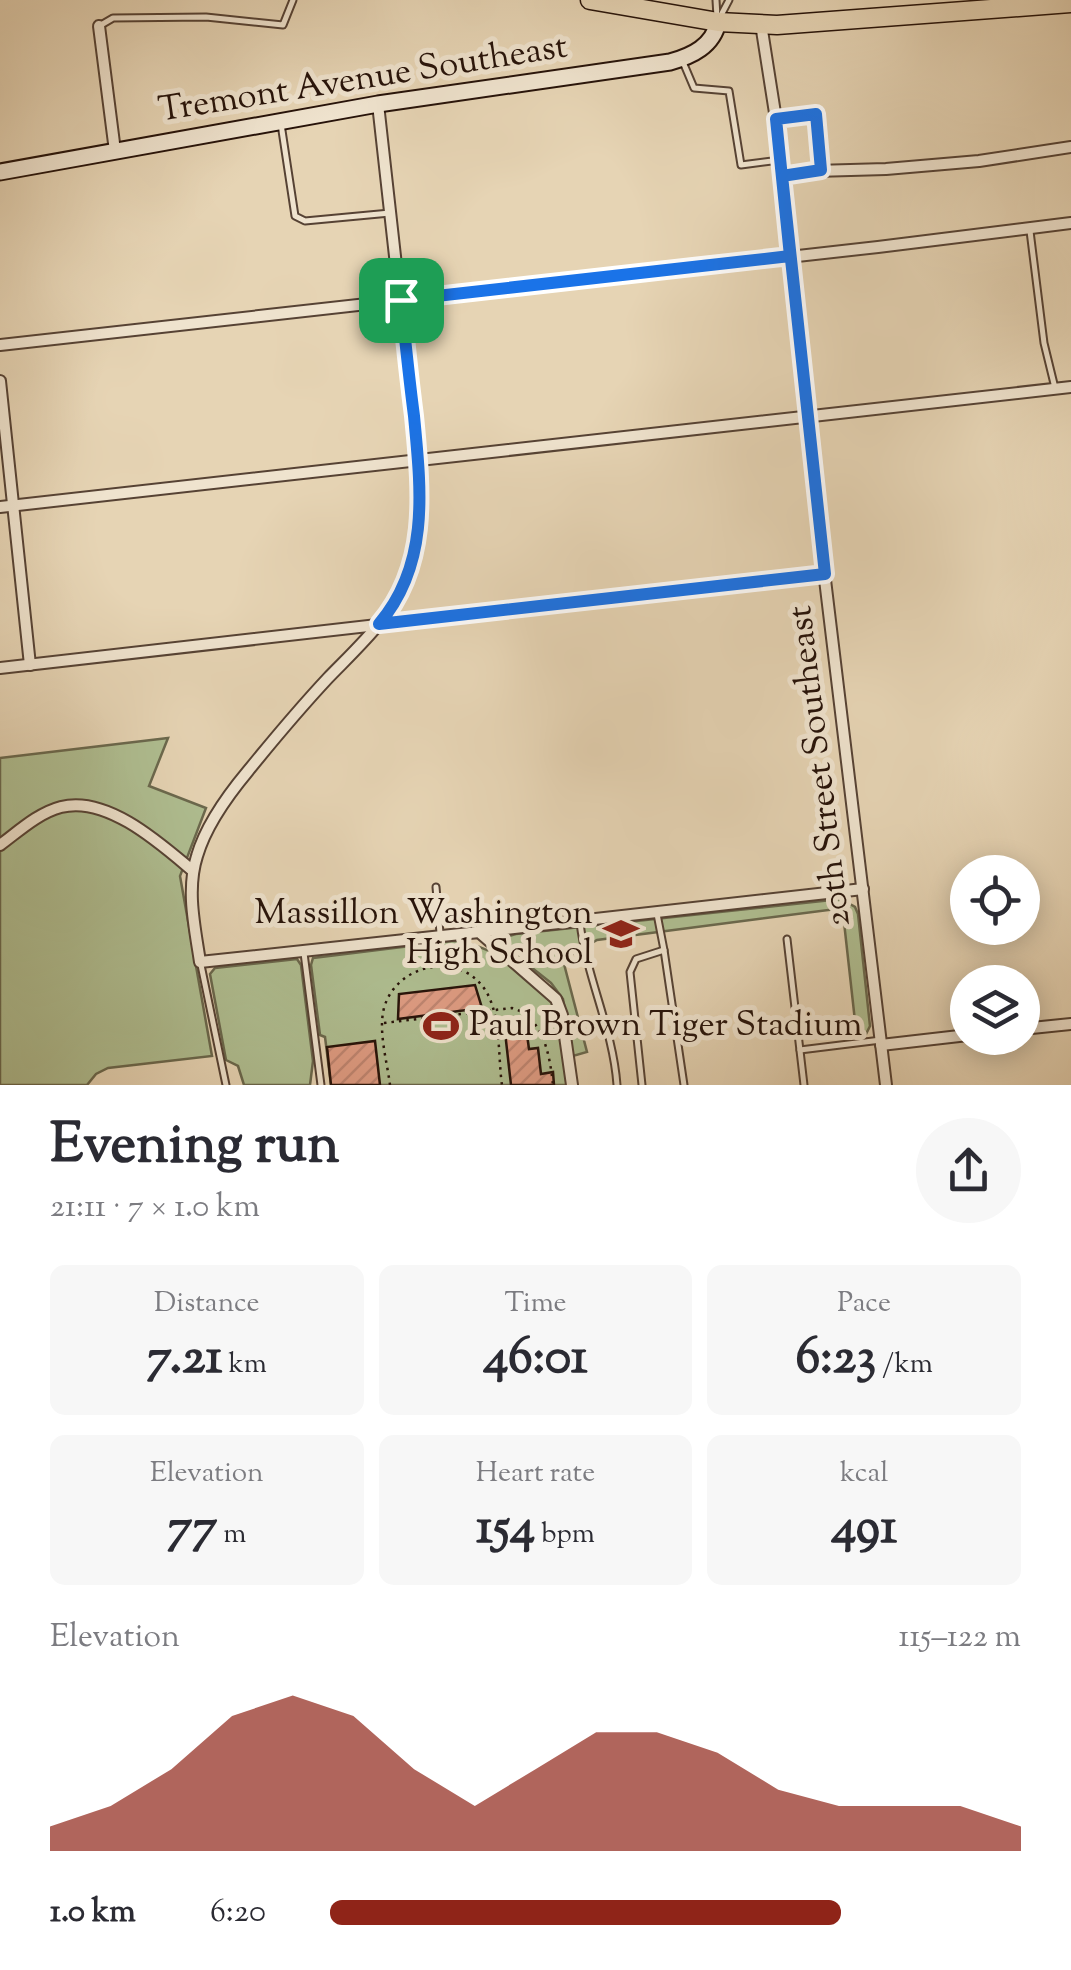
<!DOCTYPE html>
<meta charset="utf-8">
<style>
body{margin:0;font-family:"Sorts Mill Goudy",serif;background:#f7f7f7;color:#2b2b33;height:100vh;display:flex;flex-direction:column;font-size:38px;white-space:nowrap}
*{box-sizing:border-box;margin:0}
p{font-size:32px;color:#7c7c81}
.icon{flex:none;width:55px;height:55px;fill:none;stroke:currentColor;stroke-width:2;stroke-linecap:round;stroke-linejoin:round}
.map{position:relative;height:1085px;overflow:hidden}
.sheet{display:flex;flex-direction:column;background:#fff;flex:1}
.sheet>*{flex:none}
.controls{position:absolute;left:950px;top:855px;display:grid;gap:20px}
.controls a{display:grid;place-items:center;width:90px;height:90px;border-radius:50%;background:#fff;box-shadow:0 5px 25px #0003;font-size:50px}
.pin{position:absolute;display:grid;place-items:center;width:85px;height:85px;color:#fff;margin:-42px;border-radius:20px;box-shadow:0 5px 15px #0006}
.round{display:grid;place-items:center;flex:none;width:105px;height:105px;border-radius:52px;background:#f7f7f7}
.head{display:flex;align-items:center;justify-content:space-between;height:170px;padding:0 50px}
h1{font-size:55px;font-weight:700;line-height:75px}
.metrics{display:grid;grid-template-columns:repeat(3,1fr);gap:15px;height:170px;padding:10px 50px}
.metrics div{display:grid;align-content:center;border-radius:15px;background:#f7f7f7;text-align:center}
.metrics b{font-size:50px;font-weight:700}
.metrics small{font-size:28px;font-weight:400}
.metrics p{font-size:28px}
.chart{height:280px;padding:20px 50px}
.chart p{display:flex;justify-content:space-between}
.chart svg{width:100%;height:180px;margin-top:10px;fill:#8f2418;opacity:.7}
ul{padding:0 50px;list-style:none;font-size:32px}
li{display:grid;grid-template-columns:160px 120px 1fr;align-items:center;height:75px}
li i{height:25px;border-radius:12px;background:#8f2418}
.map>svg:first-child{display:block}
.green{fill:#afbe91;stroke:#6a684d;stroke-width:2.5}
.building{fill:url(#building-hatch);stroke:#261209;stroke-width:2.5}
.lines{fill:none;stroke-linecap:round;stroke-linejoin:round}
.lane-casing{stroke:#564234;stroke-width:9}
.street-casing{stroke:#564234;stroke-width:14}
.secondary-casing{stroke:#261209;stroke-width:19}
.primary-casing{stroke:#261209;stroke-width:21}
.path{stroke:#261209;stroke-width:2.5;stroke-dasharray:2.5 5;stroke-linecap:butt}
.lane{stroke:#efe3ce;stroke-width:5}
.street{stroke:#efe3ce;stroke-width:10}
.secondary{stroke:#efe3ce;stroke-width:15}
.primary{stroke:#e6d4b4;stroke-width:18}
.route-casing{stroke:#fff;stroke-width:20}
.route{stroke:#1a73e8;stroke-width:12}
.labels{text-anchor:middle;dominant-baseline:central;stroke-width:10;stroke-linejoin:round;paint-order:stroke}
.street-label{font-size:35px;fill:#261209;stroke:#efe3ce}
.poi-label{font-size:35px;fill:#261209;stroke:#efe3ce;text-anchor:end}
</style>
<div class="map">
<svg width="1071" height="1085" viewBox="0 0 1071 1085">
<defs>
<pattern id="building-hatch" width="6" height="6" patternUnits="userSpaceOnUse" patternTransform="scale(2.5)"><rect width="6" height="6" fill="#df9c83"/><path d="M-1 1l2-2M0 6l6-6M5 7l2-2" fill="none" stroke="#bf8570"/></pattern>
</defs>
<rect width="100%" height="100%" fill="#e6d4b4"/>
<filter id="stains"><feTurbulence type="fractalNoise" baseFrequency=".002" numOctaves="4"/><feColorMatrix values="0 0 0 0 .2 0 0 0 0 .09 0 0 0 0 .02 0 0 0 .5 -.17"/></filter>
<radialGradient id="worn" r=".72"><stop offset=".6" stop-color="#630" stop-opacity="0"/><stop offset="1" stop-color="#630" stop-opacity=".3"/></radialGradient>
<g class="green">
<polygon points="168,738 149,786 206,808 180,876 212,1056 108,1068 96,1074 87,1085 0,1085 0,758"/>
<polygon points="841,899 855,907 858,914 870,1026 866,1034 857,1039 843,913 836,909 597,940 563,960 587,1052 573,1056 563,999 551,983 503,945 509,936 516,934"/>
<path d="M451,941C482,940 542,977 556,1006C564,1024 564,1064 567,1085H331L325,1037L320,1035L311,965L313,958Z"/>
<polygon points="297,959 301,965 313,1061 310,1085 244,1085 238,1066 226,1060 210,974 215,968"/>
</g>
<g class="building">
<polygon points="475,985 482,1008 398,1019 399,994"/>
<polygon points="525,1020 529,1049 538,1048 541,1074 553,1072 554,1085 511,1085 504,1023"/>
<polygon points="375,1041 380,1085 331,1085 327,1047"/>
</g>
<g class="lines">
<defs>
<g id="lane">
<polyline points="716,0 717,17"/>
<polyline points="719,19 729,0"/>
<polyline points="101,25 113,18 206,17 283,25 293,0"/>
<polyline points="683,62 694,88 729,91 741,165 780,160"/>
<polyline points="776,119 816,114 821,170"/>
<polyline points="281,124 295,216 305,221 390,213"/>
<polyline points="1030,231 1044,343 1055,388"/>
<polyline points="436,887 440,933"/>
<path d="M580,923C587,979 613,1029 617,1085"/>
<polyline points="787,939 804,1085"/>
<polyline points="664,950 684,1085"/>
<polyline points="304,953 321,1085"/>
<polyline points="201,965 226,1085"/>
<polyline points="800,1050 881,1040"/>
<polyline points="642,1085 630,972 636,959 664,950 657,914"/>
</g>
<g id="street">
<polyline points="761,24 775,113 823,563 886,1085"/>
<polyline points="99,26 115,151"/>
<path d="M378,104L419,471C421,504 422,538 411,570C395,614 360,645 328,678C300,708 274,739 248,771C228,795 206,825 197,856C186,890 195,928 200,962L479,932L556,999L562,1015L572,1085"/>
<polyline points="782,176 815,171 886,169 979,161 1071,147"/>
<polyline points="0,345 878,247 1071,223"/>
<polyline points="0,381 30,665"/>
<polyline points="0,507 1071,387"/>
<polyline points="0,668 825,574"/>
<path d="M0,845C19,831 38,813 61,807C107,795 161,844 193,871"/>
<polyline points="479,932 863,889"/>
<polyline points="1022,1029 1071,1024"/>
<polyline points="881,1045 968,1035"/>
</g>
<path id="secondary" d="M0,172L378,104L670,62C692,56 713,46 718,22"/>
<polyline id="primary" points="590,0 718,22 777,25 1071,3"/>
</defs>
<use href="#lane" class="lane-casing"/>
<use href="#street" class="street-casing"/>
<use href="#secondary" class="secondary-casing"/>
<use href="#primary" class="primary-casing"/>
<g class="path">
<path d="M384,1023L512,1008C544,1017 550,1057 553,1085"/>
<path d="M390,1085C387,1061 378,1031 384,1008C397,962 463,950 487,993C501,1018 498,1058 502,1085"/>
</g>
<use href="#lane" class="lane"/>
<use href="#street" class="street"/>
<use href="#secondary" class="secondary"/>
<use href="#primary" class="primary"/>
</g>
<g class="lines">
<defs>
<path id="route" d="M401,300C405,339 409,378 414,416C421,490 430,564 379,624L825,574L782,176L821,170L816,114L776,119L790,256L401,300"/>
</defs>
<use href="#route" class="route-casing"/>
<use href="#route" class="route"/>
</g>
<defs>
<symbol id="school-bare" viewBox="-9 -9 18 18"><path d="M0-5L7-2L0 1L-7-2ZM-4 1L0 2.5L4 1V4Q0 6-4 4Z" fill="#8f2418" stroke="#efe3ce" stroke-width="2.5" paint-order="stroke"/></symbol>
<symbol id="stadium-bare" viewBox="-9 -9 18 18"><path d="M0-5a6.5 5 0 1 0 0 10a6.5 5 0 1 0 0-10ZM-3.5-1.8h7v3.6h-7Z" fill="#8f2418" stroke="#efe3ce" stroke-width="2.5" paint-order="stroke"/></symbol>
</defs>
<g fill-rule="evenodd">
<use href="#school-bare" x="596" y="909" width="50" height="50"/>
<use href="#stadium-bare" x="416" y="1001" width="50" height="50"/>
</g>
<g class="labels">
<g class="street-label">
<text transform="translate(363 80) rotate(-9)">Tremont Avenue Southeast</text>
<text transform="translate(821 766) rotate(-97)">20th Street Southeast</text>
</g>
<g class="poi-label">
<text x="593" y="914">Massillon Washington<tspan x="593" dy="40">High School</tspan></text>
<text x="469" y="1026" text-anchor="start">Paul Brown Tiger Stadium</text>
</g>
</g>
<rect width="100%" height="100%" filter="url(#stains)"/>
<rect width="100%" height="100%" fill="url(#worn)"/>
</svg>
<div class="controls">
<a><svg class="icon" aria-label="locate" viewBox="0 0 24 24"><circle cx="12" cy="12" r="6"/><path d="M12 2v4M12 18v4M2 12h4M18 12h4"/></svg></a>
<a><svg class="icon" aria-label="layers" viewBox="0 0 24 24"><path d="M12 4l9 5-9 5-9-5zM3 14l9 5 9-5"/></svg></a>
</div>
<div class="pin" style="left:401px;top:300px;background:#1e9e55"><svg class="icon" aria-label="arrive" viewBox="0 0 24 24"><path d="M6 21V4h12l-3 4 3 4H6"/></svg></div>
</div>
<section class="sheet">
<div class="head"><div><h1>Evening run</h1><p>21:11 · 7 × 1.0 km</p></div><a class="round"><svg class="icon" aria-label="share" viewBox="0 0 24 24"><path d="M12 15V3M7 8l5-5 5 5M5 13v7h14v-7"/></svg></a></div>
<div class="metrics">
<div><p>Distance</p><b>7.21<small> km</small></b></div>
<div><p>Time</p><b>46:01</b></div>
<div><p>Pace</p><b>6:23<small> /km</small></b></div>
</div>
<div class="metrics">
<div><p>Elevation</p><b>77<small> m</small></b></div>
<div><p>Heart rate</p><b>154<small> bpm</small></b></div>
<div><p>kcal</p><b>491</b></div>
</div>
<div class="chart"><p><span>Elevation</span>115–122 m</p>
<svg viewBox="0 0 160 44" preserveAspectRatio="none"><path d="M0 44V38L10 33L20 24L30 11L40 6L50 11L60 24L70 33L80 24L90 15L100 15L110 20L120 29L130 33L140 33L150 33L160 38V44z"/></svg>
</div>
<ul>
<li><b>1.0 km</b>6:20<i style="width:74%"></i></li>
</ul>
</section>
